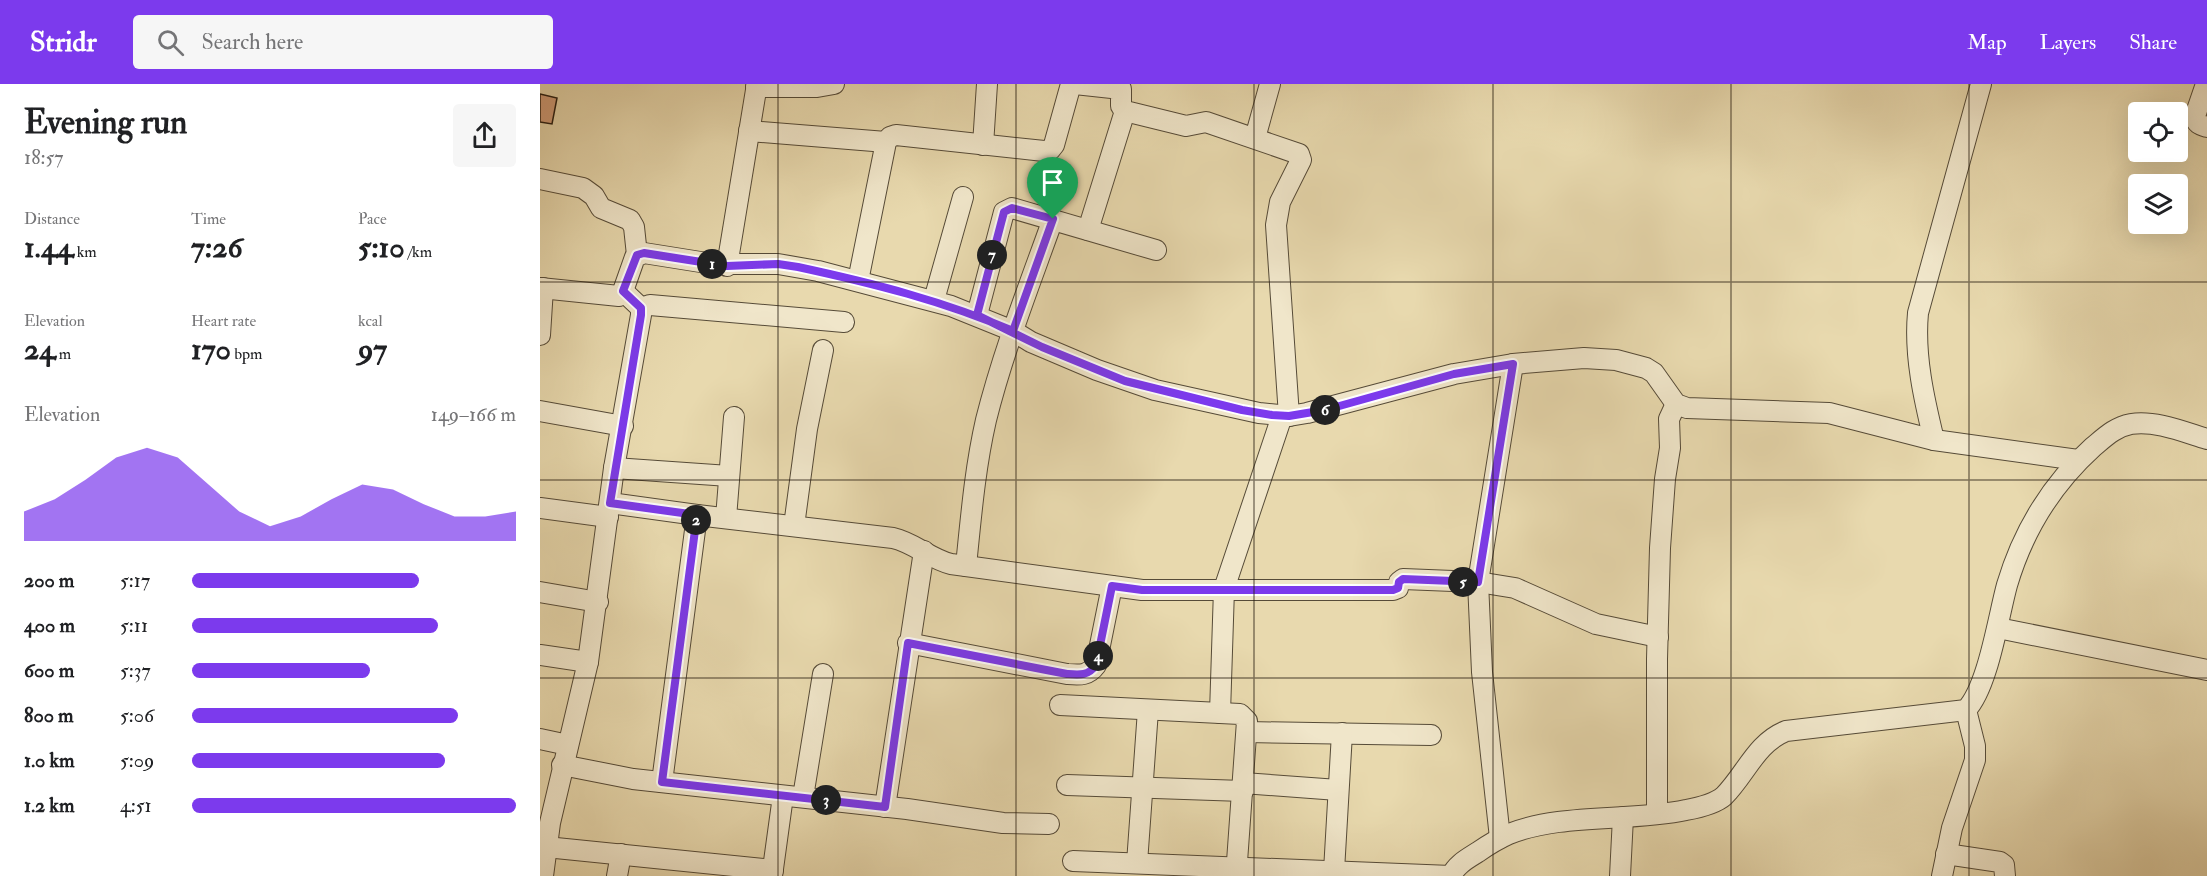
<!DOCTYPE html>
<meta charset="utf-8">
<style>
body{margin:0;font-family:"IM FELL Double Pica",serif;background:#f6f6f6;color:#202124;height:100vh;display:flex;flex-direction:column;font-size:22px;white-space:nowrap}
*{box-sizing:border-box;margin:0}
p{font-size:20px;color:#757577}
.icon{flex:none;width:33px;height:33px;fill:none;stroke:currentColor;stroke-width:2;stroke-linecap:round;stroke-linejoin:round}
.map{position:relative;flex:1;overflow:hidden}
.drawer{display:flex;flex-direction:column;background:#fff;width:540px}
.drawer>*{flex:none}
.tools{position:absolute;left:1588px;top:18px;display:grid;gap:12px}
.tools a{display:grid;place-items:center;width:60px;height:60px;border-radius:6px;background:#fff;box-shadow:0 6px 24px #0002;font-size:30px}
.pin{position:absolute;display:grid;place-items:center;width:51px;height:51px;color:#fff;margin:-62px -26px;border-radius:50% 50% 50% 0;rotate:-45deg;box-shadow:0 0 6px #0007}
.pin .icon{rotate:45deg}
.km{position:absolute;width:30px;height:30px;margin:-15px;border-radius:50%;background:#222;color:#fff;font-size:16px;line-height:30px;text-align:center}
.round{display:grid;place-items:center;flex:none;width:63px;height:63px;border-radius:6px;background:#f6f6f6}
.overview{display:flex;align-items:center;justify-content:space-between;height:102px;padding:0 24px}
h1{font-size:33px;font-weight:800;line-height:45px}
.figures{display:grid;grid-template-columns:repeat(3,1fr);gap:9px;height:102px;padding:6px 24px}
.figures div{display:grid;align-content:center}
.figures b{font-size:30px;font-weight:800}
.figures small{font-size:16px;font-weight:400}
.figures p{font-size:16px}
.chart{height:168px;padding:12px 24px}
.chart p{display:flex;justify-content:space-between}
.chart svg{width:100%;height:108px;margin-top:6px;fill:#7c3aed;opacity:.7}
ul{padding:0 24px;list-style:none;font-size:20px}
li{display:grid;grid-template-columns:96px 72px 1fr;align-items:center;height:45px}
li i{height:15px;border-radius:8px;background:#7c3aed}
header{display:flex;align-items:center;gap:36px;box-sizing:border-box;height:84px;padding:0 30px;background:#7c3aed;color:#fff}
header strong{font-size:28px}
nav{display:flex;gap:33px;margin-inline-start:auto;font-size:21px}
.search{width:420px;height:54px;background:#f6f6f6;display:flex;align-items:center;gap:15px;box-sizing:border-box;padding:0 21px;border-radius:6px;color:#757577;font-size:22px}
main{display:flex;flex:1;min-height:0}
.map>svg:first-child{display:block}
.building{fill:#d19d79;stroke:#251c11;stroke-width:1.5}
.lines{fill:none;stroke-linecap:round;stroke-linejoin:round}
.minor-casing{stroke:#564b38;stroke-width:22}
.minor{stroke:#f0e6ca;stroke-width:20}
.route-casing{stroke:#fff;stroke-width:12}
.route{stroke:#7c3aed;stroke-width:8}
.grid{fill:none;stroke:#251c11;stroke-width:1.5;stroke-opacity:0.55}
</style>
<header>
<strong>Stridr</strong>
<div class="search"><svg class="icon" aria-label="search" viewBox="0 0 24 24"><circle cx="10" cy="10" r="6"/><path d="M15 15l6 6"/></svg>Search here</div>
<nav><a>Map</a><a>Layers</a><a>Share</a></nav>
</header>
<main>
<section class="drawer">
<div class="overview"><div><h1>Evening run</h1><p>18:57</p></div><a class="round"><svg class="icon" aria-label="share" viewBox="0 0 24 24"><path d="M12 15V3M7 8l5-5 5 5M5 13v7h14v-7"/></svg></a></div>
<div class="figures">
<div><p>Distance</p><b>1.44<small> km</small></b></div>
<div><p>Time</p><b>7:26</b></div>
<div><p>Pace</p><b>5:10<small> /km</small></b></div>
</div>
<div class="figures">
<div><p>Elevation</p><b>24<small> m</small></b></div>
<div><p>Heart rate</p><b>170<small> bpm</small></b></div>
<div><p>kcal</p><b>97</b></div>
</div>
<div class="chart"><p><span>Elevation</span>149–166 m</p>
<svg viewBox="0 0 160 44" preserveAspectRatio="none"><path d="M0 44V32L10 27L20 19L30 10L40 6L50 10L60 21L70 32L80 38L90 34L100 27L110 21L120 23L130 29L140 34L150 34L160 32V44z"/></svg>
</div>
<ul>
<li><b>200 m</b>5:17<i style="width:70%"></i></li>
<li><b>400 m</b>5:11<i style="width:76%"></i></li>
<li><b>600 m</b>5:37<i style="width:55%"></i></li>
<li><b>800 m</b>5:06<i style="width:82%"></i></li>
<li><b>1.0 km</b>5:09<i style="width:78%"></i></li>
<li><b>1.2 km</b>4:51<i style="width:100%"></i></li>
</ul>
</section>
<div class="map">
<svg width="1667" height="792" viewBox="0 0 1667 792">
<rect width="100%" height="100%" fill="#e8d9ae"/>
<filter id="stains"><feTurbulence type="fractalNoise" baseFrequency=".00333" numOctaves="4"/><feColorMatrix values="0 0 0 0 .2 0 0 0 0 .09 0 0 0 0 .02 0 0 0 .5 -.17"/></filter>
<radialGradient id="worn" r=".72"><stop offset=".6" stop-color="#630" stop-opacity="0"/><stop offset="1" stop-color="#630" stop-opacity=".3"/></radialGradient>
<polygon class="building" points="0,10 17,14 12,40 0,38"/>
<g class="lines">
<defs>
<g id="minor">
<polyline points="535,0 581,5 581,22 585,27 646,42 666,38 759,70 761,76 740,118 736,141 749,332"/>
<path d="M1666,0L1655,32C1656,40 1660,41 1667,43"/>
<polyline points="216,3 277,3 294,0"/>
<polyline points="209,47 346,58"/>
<polyline points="715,54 730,0"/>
<polyline points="443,61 447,0"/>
<polyline points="0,95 43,104 54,112 61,124 90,136 94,143 97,171"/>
<polyline points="548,146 585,27"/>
<polyline points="187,182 217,0"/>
<polyline points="318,197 346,58 350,53 356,51 504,67 510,66 514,61 531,0"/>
<polyline points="0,204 79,212 83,207 95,173 104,169 173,180 238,180 278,187 411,222 473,247 491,258 557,286 615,306 719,329 749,332 767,329 914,290 973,280 1044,274 1076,276 1106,284 1114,289 1136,320 1147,324 1289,329 1394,356 1538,376"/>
<polyline points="394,216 423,113"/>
<polyline points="101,224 110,221 304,238"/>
<polyline points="437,231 464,128 472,124 616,166"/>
<polyline points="0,251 3,204"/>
<polyline points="0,327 83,342"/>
<path d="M1394,356C1384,315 1374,271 1378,229L1441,0"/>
<polyline points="74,384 189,392"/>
<path d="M70,419L157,431L353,454C375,459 390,475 411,480L602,506H853L858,504L859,498L863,495L938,498L975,504L1056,540L1118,553"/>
<polyline points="0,424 68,433"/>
<polyline points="186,434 194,333"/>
<polyline points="254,442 267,345 283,266"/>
<path d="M426,482C431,433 435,384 446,336C463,268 489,202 513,135"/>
<polyline points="0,508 58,518"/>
<polyline points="1458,544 1667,586"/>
<path d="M368,559L527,590C540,591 548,592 556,581L572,502"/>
<polyline points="0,571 48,578"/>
<polyline points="520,621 700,630 707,637 696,792"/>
<polyline points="680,629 684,505 742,332"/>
<polyline points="707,648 891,651"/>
<polyline points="0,655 28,661"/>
<polyline points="22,681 93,695 367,725 463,739 509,740"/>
<polyline points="122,698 157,431"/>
<polyline points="703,699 798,706"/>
<polyline points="527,701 703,707"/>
<polyline points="263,713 283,590"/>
<polyline points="345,723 384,467"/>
<polyline points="1117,730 1117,575 1120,464 1125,395 1130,364 1129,335 1136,320"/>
<polyline points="960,754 942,588 938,498 973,280"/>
<polyline points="6,763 233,786"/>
<polyline points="1406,770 1460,778 1464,781 1465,792"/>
<polyline points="533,777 911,792"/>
<polyline points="597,779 608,626"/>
<polyline points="794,787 802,649"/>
<polyline points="3,792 10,739 48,578 74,384 101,231 101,224 83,207"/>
<polyline points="77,792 81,770"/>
<polyline points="232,792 243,712"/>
<path d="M911,792C917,780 927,775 938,768C948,761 958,755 969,750C1021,729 1090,738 1146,726C1157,724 1175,720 1184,712C1206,690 1216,659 1246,647L1426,626C1448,603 1458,534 1467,501C1483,447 1511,401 1553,363C1565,353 1575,343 1591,340C1615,336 1644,348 1667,355"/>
<polyline points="1080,792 1083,733"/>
<polyline points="1402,792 1412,744 1435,676 1435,662 1426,626"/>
</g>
</defs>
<use href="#minor" class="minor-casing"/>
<use href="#minor" class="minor"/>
</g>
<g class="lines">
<defs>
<path id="route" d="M513,135L473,247C404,217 332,199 258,183L238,180L187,182L104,169L97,171L83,207L101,224V231L70,419L157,431L122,698L345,723L368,559L527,590C540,591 548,592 556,581L572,502L602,506H853L858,504L859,498L863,495L938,498L973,280L914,290L785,326L749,332L732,331L702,326L585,297L502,263L437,231L464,128L472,124L513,135"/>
</defs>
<use href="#route" class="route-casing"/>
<use href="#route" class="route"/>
</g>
<path class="grid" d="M238,0V792M476,0V792M714,0V792M953,0V792M1191,0V792M1429,0V792M0,198H1667M0,396H1667M0,594H1667"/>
<rect width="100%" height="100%" filter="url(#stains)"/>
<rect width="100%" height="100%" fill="url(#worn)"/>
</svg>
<div class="tools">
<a><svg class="icon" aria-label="locate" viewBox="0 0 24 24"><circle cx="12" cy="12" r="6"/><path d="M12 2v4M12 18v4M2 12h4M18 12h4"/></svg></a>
<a><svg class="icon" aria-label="layers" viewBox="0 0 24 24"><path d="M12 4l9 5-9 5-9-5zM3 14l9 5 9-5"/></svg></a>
</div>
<div class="pin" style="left:513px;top:135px;background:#1e9e55"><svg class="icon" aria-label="arrive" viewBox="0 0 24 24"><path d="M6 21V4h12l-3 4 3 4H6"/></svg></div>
<b class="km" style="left:172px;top:180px">1</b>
<b class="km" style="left:156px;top:436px">2</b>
<b class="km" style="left:286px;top:716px">3</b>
<b class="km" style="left:558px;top:572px">4</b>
<b class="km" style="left:923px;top:498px">5</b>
<b class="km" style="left:785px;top:326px">6</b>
<b class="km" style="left:452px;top:171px">7</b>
</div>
</main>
